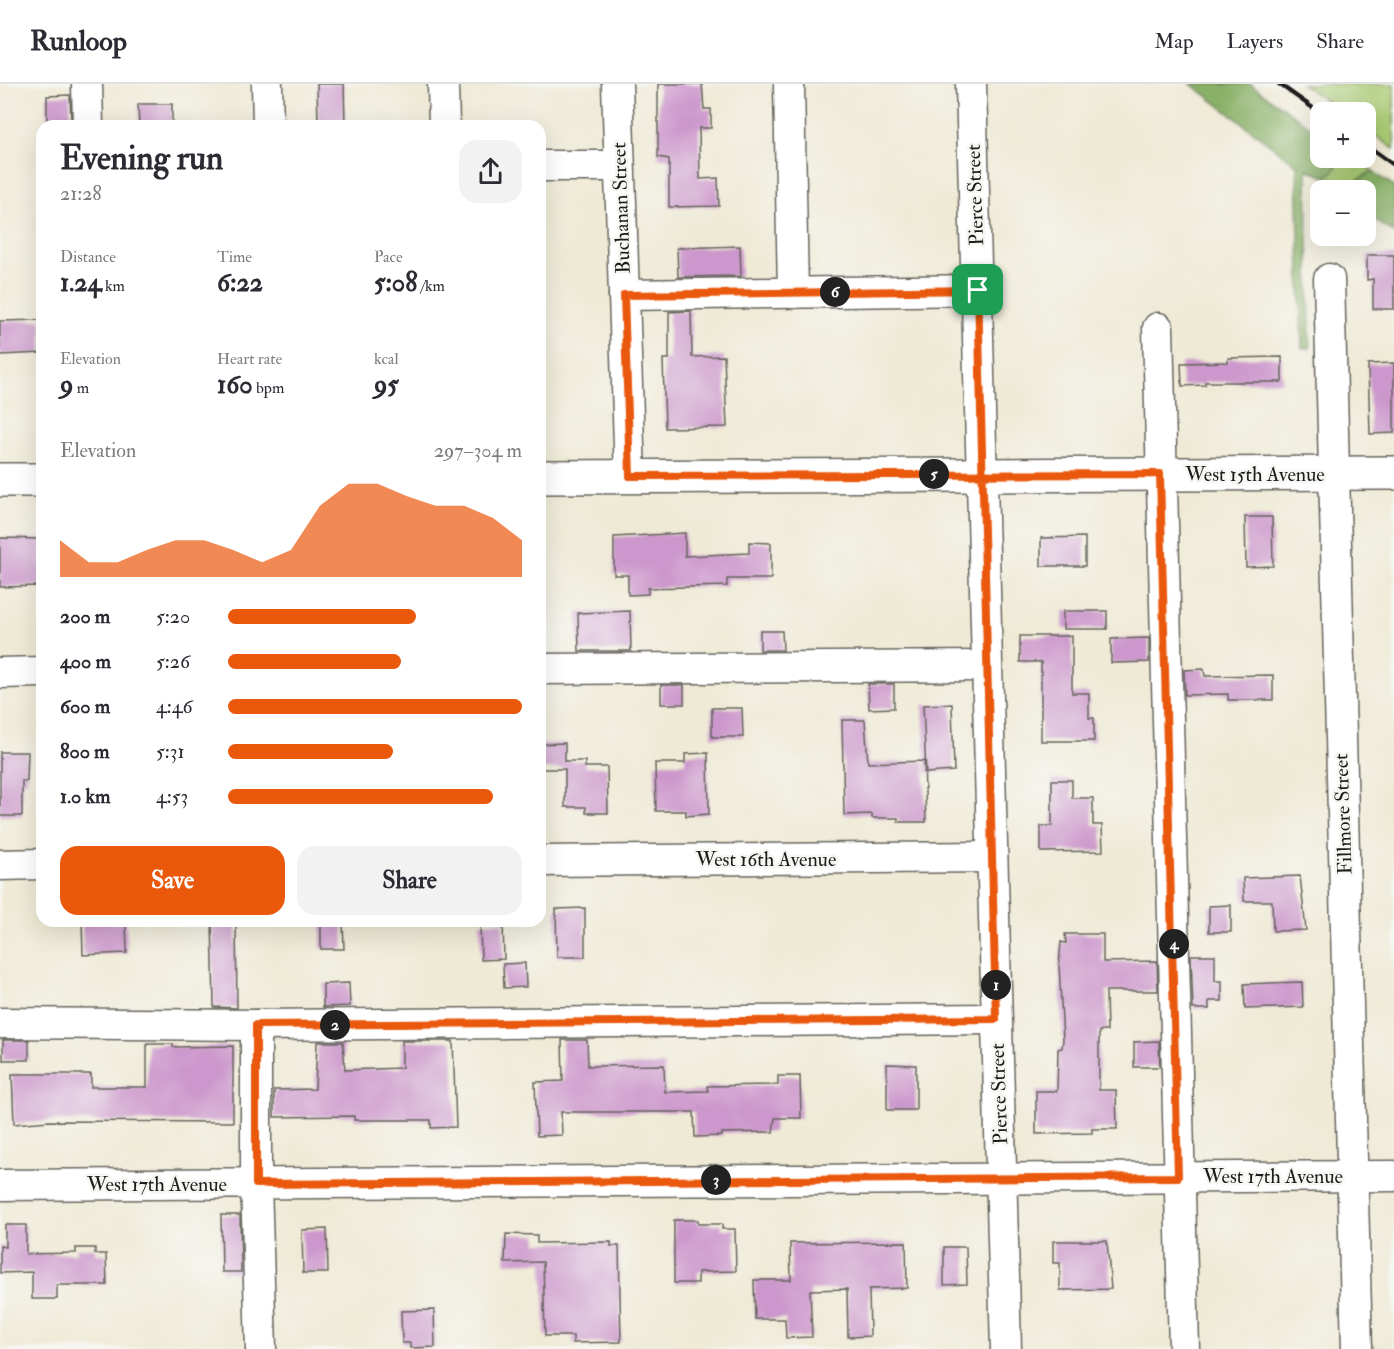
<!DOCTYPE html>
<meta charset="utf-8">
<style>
body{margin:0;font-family:"IM FELL Double Pica",serif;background:#f2f2f3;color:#2b2b33;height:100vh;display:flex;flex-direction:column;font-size:22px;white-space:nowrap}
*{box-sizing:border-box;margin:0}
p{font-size:20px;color:#7c7c81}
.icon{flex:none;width:33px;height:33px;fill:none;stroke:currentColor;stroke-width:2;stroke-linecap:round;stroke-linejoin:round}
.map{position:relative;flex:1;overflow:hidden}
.side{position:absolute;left:36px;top:36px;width:510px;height:807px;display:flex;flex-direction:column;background:#fff;border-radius:18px;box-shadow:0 6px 24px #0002}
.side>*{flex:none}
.fabs{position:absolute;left:1310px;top:18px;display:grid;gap:12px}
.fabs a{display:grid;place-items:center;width:66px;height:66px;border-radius:12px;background:#fff;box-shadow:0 6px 24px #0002;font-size:30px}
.pin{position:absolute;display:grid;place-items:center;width:51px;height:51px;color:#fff;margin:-26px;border-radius:12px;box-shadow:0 3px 9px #0006}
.km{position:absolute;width:30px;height:30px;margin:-15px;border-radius:50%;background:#222;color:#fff;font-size:16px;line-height:30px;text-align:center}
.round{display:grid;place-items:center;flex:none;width:63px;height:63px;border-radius:18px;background:#f2f2f3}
.head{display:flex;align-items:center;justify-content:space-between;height:102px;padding:0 24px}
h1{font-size:33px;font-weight:800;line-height:45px}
.figures{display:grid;grid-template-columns:repeat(3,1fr);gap:9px;height:102px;padding:6px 24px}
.figures div{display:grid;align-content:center}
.figures b{font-size:26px;font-weight:800}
.figures small{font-size:16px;font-weight:400}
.figures p{font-size:16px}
.chart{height:168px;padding:12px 24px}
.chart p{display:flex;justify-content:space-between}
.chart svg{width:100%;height:108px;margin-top:6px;fill:#ea580c;opacity:.7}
.button{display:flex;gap:12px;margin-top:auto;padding:12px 24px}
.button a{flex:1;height:69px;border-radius:18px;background:#ea580c;color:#fff;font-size:24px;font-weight:800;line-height:69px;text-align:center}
.button a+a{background:#f2f2f3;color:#2b2b33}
ul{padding:0 24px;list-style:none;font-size:20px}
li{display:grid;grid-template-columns:96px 72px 1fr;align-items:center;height:45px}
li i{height:15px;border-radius:8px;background:#ea580c}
header{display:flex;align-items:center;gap:36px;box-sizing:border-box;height:84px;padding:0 30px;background:#fff;border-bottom:2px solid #e1e1e2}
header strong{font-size:28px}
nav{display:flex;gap:33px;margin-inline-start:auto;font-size:21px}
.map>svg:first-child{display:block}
.green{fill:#abcc74;stroke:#647448;stroke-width:1.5}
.forest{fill:#88b066;stroke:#526641;stroke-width:1.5}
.building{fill:#cc97cc}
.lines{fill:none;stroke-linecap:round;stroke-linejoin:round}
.minor-casing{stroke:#66645d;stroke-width:33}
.major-casing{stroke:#66645d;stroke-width:36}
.minor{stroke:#fff;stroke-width:30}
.major{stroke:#fff;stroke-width:33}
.rail{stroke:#1c1c1c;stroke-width:4.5}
.route-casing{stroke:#fff;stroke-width:12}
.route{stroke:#ea580c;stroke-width:8}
.labels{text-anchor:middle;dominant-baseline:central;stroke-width:5;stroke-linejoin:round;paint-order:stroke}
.street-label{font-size:20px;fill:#1c1c1c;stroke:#f6f6f2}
</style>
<header>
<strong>Runloop</strong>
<nav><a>Map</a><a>Layers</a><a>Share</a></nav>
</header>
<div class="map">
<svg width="1394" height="1265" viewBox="0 0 1394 1265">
<rect width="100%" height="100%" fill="#f6f6f2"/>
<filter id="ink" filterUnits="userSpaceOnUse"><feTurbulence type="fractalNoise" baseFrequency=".0167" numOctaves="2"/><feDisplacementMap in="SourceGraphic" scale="12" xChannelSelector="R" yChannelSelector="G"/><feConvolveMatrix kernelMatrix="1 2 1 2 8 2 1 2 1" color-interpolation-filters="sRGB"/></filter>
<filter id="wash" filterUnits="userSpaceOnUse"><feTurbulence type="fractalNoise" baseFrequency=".008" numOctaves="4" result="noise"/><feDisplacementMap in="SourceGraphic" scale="24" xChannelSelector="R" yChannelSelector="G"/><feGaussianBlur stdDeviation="1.35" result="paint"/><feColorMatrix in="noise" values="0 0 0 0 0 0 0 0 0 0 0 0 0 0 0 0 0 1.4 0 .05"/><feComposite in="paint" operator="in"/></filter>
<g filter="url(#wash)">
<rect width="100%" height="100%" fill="#efead5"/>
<g class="green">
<polygon points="1302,0 1394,0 1394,65 1365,44 1365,28 1342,28"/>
<polygon points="1339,74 1353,74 1373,87 1347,103 1337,96 1325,93 1335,86"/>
</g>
<g class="forest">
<polygon points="1191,0 1250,0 1320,50 1320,74 1339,74 1335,86 1325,93 1307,85 1310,264 1302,264 1297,81"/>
<polygon points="1373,87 1394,103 1394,149 1365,129 1365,106 1348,106 1347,103"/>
</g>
<g id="blocks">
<g class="building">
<polygon points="317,0 344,0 345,40 318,41"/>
<polygon points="658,0 702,0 704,25 711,25 711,44 699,44 700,95 718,94 719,122 669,123 669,75 658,73"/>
<polygon points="70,11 71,38 47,38 47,12"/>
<polygon points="138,20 172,20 172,42 139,42"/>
<polygon points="740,162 741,192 678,193 677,164"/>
<polygon points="1367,171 1394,171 1394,225 1373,225 1373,195 1367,196"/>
<polygon points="691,227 692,273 724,272 727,343 665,344 663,275 669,275 669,228"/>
<polygon points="42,236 42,269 0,271 0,237"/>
<polygon points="1282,273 1282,298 1205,298 1205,301 1182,302 1181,279 1228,278 1228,274"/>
<polygon points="1394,279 1394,349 1370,350 1368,280"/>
<polygon points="1245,433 1272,433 1273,482 1246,483"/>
<polygon points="685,449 685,472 749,469 749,458 771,459 771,495 727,495 727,502 648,504 648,510 628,511 628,491 614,491 614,453"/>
<polygon points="1085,453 1085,482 1041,482 1041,454"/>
<polygon points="0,454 42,455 42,502 0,503"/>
<polygon points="630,527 631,567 579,567 578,529"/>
<rect x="1063" y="527" width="44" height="18"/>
<polygon points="760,547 782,547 783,566 760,566"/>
<polygon points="1020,552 1072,552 1072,609 1089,609 1089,634 1094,634 1094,657 1041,657 1041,578 1020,578"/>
<polygon points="1149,554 1149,578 1111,579 1111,555"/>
<polygon points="1204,585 1205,592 1273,591 1273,616 1228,616 1228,610 1185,611 1184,586"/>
<polygon points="868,600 894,600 894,624 869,625"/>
<rect x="661" y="601" width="23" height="19"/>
<polygon points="952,620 954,687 926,689 923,621"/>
<polygon points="712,624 742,624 743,653 712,653"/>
<polygon points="842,636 865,636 868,679 924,677 926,738 898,738 898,734 872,734 872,730 844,731"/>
<polygon points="565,659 565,677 585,677 585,683 607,683 608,729 586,729 586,723 565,723 565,685 540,685 540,660"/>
<polygon points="0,668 28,668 27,697 22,697 22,732 0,732"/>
<polygon points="708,669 709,730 686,732 686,727 656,727 655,679 685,679 685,670"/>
<polygon points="1052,696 1072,696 1072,714 1093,714 1093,741 1102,741 1103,767 1041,768 1041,742 1052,742"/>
<polygon points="1300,792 1306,846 1273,847 1272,817 1244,817 1243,794"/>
<polygon points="1231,821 1231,848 1209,848 1209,822"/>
<polygon points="585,824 585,873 557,873 556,825"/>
<polygon points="82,837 126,837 127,869 83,871"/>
<polygon points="212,837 236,837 237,924 214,923"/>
<polygon points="321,837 343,837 344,865 321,865"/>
<polygon points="503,838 504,875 481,876 480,839"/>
<polygon points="1065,850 1103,850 1103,878 1157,877 1158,907 1106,907 1107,947 1099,947 1099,1006 1116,1006 1117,1045 1092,1045 1092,1049 1036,1050 1036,1007 1057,1007 1058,965 1062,964 1063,956 1059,881 1061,858 1066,859"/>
<polygon points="1191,871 1215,871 1215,897 1222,897 1222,917 1209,917 1209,925 1193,925"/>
<polygon points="525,879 526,903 504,904 503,880"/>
<polygon points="1302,898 1303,923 1245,925 1244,900"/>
<polygon points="349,899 350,922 323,923 323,900"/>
<rect x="3" y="956" width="26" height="20"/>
<polygon points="562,956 587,956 588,982 664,981 665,1008 708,1007 707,1002 778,1001 778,992 800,992 801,1034 775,1034 773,1048 722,1049 722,1052 695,1053 694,1028 561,1028 562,1051 537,1052 535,998 563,997"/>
<polygon points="402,957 453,957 456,1043 431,1044 431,1036 354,1036 354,1032 274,1033 274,1006 315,1005 317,958 343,958 345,986 402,984"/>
<polygon points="1159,957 1160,983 1134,983 1134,958"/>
<polygon points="147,960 173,960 173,963 233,962 233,1038 49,1037 14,1040 12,990 91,990 91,1003 147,1003"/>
<polygon points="887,980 916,981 916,1026 887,1026"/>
<polygon points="221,1131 240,1131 241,1188 222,1188"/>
<polygon points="674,1136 698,1136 698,1140 722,1140 722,1145 735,1145 736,1187 698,1188 698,1199 674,1199"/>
<polygon points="5,1141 26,1141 26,1170 76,1169 76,1164 95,1164 95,1170 106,1170 107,1201 57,1201 57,1215 32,1215 32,1188 0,1189 0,1162 5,1163"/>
<polygon points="327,1145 328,1189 303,1189 302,1146"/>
<polygon points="506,1150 537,1151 537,1159 611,1158 611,1162 619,1162 621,1258 573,1259 573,1252 545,1252 543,1178 505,1179"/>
<polygon points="1053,1157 1107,1157 1111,1205 1060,1206 1060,1179 1053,1179"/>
<polygon points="906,1158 907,1204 869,1205 870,1252 848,1253 847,1205 810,1206 812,1253 786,1254 785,1235 755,1235 754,1196 791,1196 790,1159"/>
<polygon points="944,1163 966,1163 967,1200 944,1201"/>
<polygon points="434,1226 435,1263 410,1264 410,1259 402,1259 401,1227"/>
</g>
</g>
</g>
<g filter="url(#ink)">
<use href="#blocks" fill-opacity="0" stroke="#66645d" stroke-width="1.5"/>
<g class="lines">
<defs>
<g id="minor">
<polyline points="87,0 88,42"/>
<polyline points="267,0 268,42"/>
<polyline points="443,0 444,42"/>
<polyline points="617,0 630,392"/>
<polyline points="789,0 793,209"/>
<polyline points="971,0 1006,1265"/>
<polyline points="540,82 619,82"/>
<polyline points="1329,195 1357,1265"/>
<polyline points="624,211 978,206"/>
<polyline points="1158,244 1184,1265"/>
<polyline points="540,585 987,582"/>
<polyline points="0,589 42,588"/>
<polyline points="540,777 992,773"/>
<polyline points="0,781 42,780"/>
<polyline points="0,939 256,941 996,935"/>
<polyline points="256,941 256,1099 261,1265"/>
<polyline points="0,1101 1394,1092"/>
</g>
<g id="major">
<polyline points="540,393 1394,389"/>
<polyline points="0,396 42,396"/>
</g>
</defs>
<use href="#minor" class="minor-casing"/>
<use href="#major" class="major-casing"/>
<use href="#minor" class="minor"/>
<use href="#major" class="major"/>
<g class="rail">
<polyline points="1279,0 1320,29"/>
<polyline points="1365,60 1394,81"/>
</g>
</g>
</g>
<g class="lines" filter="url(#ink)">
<defs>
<polyline id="route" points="978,206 996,935 256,941 256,1100 1178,1093 1160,390 630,392 624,211 978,206"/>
</defs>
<use href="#route" class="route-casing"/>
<use href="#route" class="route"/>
</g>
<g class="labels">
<g class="street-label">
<text transform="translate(975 111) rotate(-92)">Pierce Street</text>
<text transform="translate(621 124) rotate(-92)">Buchanan Street</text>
<text x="1255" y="390">West 15th Avenue</text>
<text transform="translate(1343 730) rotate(-92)">Fillmore Street</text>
<text x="766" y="775">West 16th Avenue</text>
<text transform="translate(999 1010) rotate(-92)">Pierce Street</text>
<text x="1273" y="1092">West 17th Avenue</text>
<text x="157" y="1100">West 17th Avenue</text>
</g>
</g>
</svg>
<div class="fabs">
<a>+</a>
<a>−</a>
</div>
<div class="pin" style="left:978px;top:206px;background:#1e9e55"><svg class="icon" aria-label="arrive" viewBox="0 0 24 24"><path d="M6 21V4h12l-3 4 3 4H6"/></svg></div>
<b class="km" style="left:996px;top:901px">1</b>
<b class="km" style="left:335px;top:941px">2</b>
<b class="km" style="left:716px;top:1096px">3</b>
<b class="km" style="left:1174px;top:860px">4</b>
<b class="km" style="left:934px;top:390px">5</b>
<b class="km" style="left:835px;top:208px">6</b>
<section class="side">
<div class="head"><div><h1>Evening run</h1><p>21:28</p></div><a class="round"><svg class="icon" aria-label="share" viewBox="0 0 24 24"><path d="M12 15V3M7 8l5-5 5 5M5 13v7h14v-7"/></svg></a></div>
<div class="figures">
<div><p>Distance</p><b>1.24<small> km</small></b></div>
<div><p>Time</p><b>6:22</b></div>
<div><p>Pace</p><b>5:08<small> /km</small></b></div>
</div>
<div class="figures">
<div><p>Elevation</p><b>9<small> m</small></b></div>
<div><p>Heart rate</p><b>160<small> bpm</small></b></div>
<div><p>kcal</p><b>95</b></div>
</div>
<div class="chart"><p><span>Elevation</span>297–304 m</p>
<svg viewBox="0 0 160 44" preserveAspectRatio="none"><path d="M0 44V29L10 38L20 38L30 33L40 29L50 29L60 33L70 38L80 33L90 15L100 6L110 6L120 11L130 15L140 15L150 20L160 29V44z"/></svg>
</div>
<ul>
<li><b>200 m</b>5:20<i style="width:64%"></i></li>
<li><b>400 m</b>5:26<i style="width:59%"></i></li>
<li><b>600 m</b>4:46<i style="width:100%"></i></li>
<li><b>800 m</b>5:31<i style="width:56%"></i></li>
<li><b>1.0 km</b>4:53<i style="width:90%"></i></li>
</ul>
<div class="button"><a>Save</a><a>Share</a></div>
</section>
</div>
